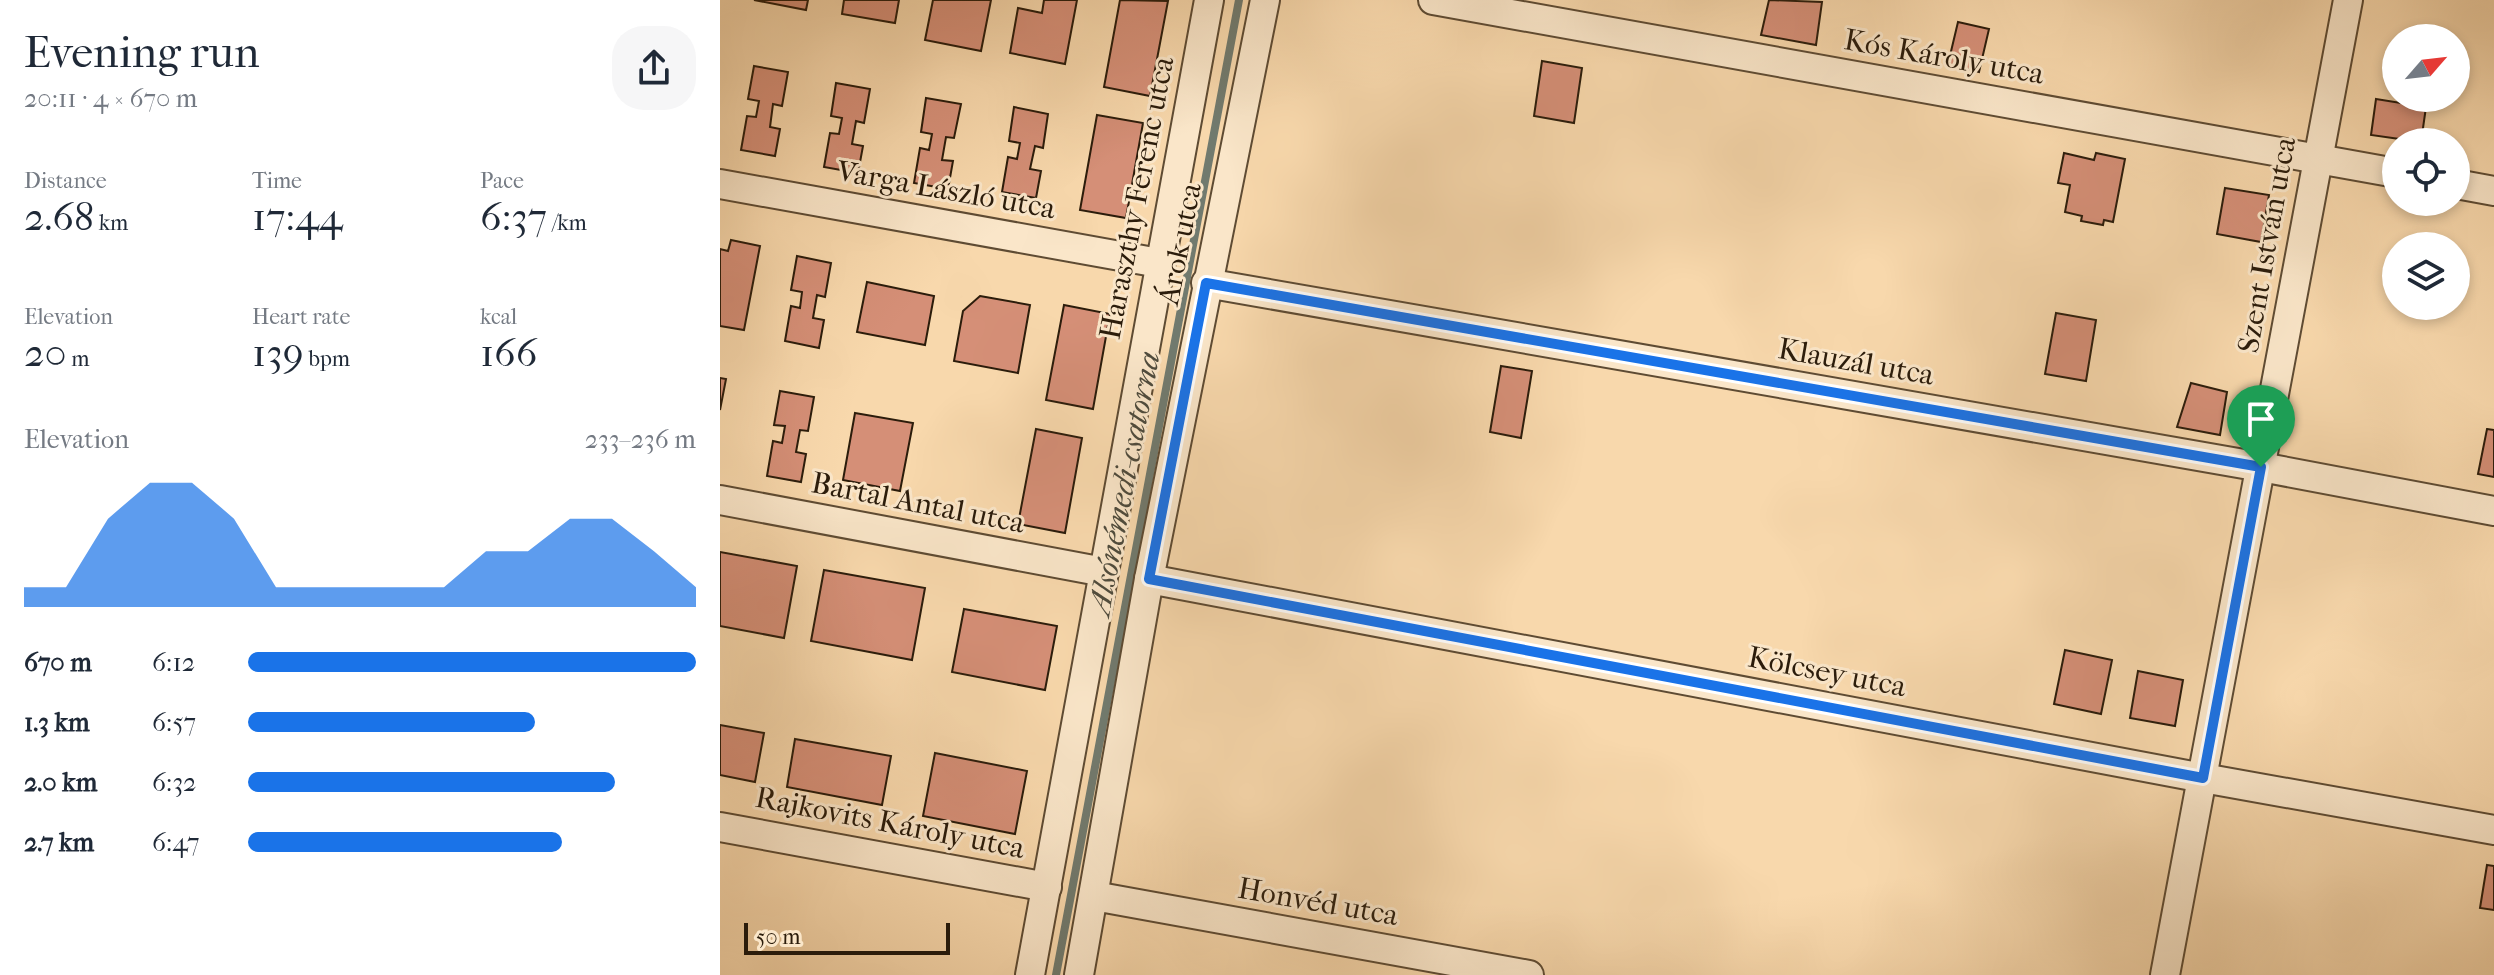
<!DOCTYPE html>
<meta charset="utf-8">
<style>
body{margin:0;font-family:"IM FELL French Canon",serif;background:#f6f6f7;color:#1f2937;height:100vh;display:flex;flex-direction:column;font-size:30px;white-space:nowrap}
*{box-sizing:border-box;margin:0}
p{font-size:26px;color:#747a83}
.icon{flex:none;width:44px;height:44px;fill:none;stroke:currentColor;stroke-width:2;stroke-linecap:round;stroke-linejoin:round}
.map{position:relative;flex:1;overflow:hidden}
.details{display:flex;flex-direction:column;background:#fff;width:720px}
.details>*{flex:none}
.needle{width:52px;rotate:62deg}
.tools{position:absolute;left:1662px;top:24px;display:grid;gap:16px}
.tools a{display:grid;place-items:center;width:88px;height:88px;border-radius:50%;background:#fff;box-shadow:0 4px 12px #0003;font-size:40px}
.scale{position:absolute;left:24px;bottom:20px;width:206px;box-sizing:border-box;padding-left:8px;border:4px solid #2b1c0b;border-top:0;font-size:22px;line-height:28px;white-space:nowrap;color:#2b1c0b;-webkit-text-stroke:6px #fae6c9;paint-order:stroke}
.pin{position:absolute;display:grid;place-items:center;width:68px;height:68px;color:#fff;margin:-82px -34px;border-radius:50% 50% 50% 0;rotate:-45deg;box-shadow:0 0 8px #0007}
.pin .icon{rotate:45deg}
.round{display:grid;place-items:center;flex:none;width:84px;height:84px;border-radius:32px;background:#f6f6f7}
.head{display:flex;align-items:center;justify-content:space-between;height:136px;padding:0 24px}
h1{font-size:44px;font-weight:600;line-height:60px}
.metrics{display:grid;grid-template-columns:repeat(3,1fr);gap:12px;height:136px;padding:8px 24px}
.metrics div{display:grid;align-content:center}
.metrics b{font-size:40px;font-weight:600}
.metrics small{font-size:22px;font-weight:400}
.metrics p{font-size:22px}
.chart{height:224px;padding:16px 24px}
.chart p{display:flex;justify-content:space-between}
.chart svg{width:100%;height:144px;margin-top:8px;fill:#1a73e8;opacity:.7}
ul{padding:0 24px;list-style:none;font-size:26px}
li{display:grid;grid-template-columns:128px 96px 1fr;align-items:center;height:60px}
li i{height:20px;border-radius:10px;background:#1a73e8}
main{display:flex;flex:1;min-height:0}
.map>svg:first-child{display:block}
.lines{fill:none;stroke-linecap:round;stroke-linejoin:round}
.stream{stroke:#717a6e;stroke-width:8}
.building{fill:#d58f77;stroke:#2b1c0b;stroke-width:2}
.minor-casing{stroke:#5e4b33;stroke-width:32}
.minor{stroke:#fae6c9;stroke-width:28}
.route-casing{stroke:#fff;stroke-width:16}
.route{stroke:#1a73e8;stroke-width:10}
.labels{text-anchor:middle;dominant-baseline:central;stroke-width:6;stroke-linejoin:round;paint-order:stroke}
.street-label{font-size:30px;fill:#2b1c0b;stroke:#fae6c9}
.water-label{font-size:32px;font-style:italic;fill:#4e4b3d;stroke:#fae6c9}
</style>
<main>
<section class="details">
<div class="head"><div><h1>Evening run</h1><p>20:11 · 4 × 670 m</p></div><a class="round"><svg class="icon" aria-label="share" viewBox="0 0 24 24"><path d="M12 15V3M7 8l5-5 5 5M5 13v7h14v-7"/></svg></a></div>
<div class="metrics">
<div><p>Distance</p><b>2.68<small> km</small></b></div>
<div><p>Time</p><b>17:44</b></div>
<div><p>Pace</p><b>6:37<small> /km</small></b></div>
</div>
<div class="metrics">
<div><p>Elevation</p><b>20<small> m</small></b></div>
<div><p>Heart rate</p><b>139<small> bpm</small></b></div>
<div><p>kcal</p><b>166</b></div>
</div>
<div class="chart"><p><span>Elevation</span>233–236 m</p>
<svg viewBox="0 0 160 44" preserveAspectRatio="none"><path d="M0 44V38L10 38L20 17L30 6L40 6L50 17L60 38L70 38L80 38L90 38L100 38L110 27L120 27L130 17L140 17L150 27L160 38V44z"/></svg>
</div>
<ul>
<li><b>670 m</b>6:12<i style="width:100%"></i></li>
<li><b>1.3 km</b>6:57<i style="width:64%"></i></li>
<li><b>2.0 km</b>6:32<i style="width:82%"></i></li>
<li><b>2.7 km</b>6:47<i style="width:70%"></i></li>
</ul>
</section>
<div class="map">
<svg width="1774" height="975" viewBox="0 0 1774 975">
<rect width="100%" height="100%" fill="#f8d8ac"/>
<filter id="stains"><feTurbulence type="fractalNoise" baseFrequency=".0025" numOctaves="4"/><feColorMatrix values="0 0 0 0 .2 0 0 0 0 .09 0 0 0 0 .02 0 0 0 .5 -.17"/></filter>
<radialGradient id="worn" r=".72"><stop offset=".6" stop-color="#630" stop-opacity="0"/><stop offset="1" stop-color="#630" stop-opacity=".3"/></radialGradient>
<g class="lines">
<polyline class="stream" points="336,975 519,0"/>
</g>
<g class="building">
<polygon points="34,0 88,0 86,10"/>
<polygon points="124,0 179,0 175,23 122,14"/>
<polygon points="213,0 271,0 261,51 205,40"/>
<polygon points="324,0 357,0 345,64 290,53 298,8 322,13"/>
<polygon points="400,0 448,1 430,96 384,87"/>
<polygon points="1049,0 1102,2 1096,45 1041,35"/>
<polygon points="1238,22 1269,29 1259,72 1228,64"/>
<polygon points="822,61 862,68 854,123 814,116"/>
<polygon points="34,66 68,72 62,106 53,104 50,127 60,129 55,156 21,150 27,116 36,117 39,101 28,99"/>
<polygon points="116,83 150,89 144,123 136,121 132,144 143,146 138,173 104,167 110,133 119,134 122,118 111,116"/>
<polygon points="206,98 241,104 234,138 226,137 222,160 233,161 228,189 194,183 200,148 209,150 212,134 201,132"/>
<polygon points="1656,99 1706,107 1701,142 1651,135"/>
<polygon points="294,107 328,114 323,148 315,146 310,169 321,171 316,198 282,192 288,157 297,159 300,143 289,141"/>
<polygon points="377,115 423,123 406,218 360,210"/>
<polygon points="1344,153 1374,160 1376,153 1405,159 1393,222 1384,220 1383,225 1361,221 1362,216 1345,212 1350,185 1338,183"/>
<polygon points="1505,188 1549,195 1541,242 1497,234"/>
<polygon points="11,240 40,246 24,330 0,326 0,249 8,251"/>
<polygon points="77,256 111,263 105,297 97,295 93,318 104,320 99,348 65,341 71,306 80,308 82,292 71,290"/>
<polygon points="147,282 214,296 205,345 137,332"/>
<polygon points="260,296 310,305 298,373 234,361 243,311"/>
<polygon points="344,305 390,314 373,409 326,400"/>
<polygon points="1336,313 1376,320 1366,381 1325,374"/>
<polygon points="781,366 812,371 801,438 770,432"/>
<polygon points="0,378 6,379 0,410"/>
<polygon points="1471,383 1507,392 1500,435 1457,427"/>
<polygon points="60,391 94,397 88,431 80,430 76,452 86,454 81,482 47,476 53,441 62,443 65,426 54,425"/>
<polygon points="135,413 193,423 180,491 123,480"/>
<polygon points="316,429 362,438 345,533 298,524"/>
<polygon points="1767,429 1774,430 1774,477 1758,474"/>
<polygon points="0,552 77,566 64,638 0,626"/>
<polygon points="104,570 205,588 192,660 91,641"/>
<polygon points="244,609 337,626 325,690 232,672"/>
<polygon points="1345,650 1392,660 1381,714 1334,704"/>
<polygon points="1418,671 1463,680 1455,726 1410,718"/>
<polygon points="0,725 44,733 35,782 0,775"/>
<polygon points="75,739 171,756 162,805 67,787"/>
<polygon points="215,753 307,771 295,834 203,816"/>
<polygon points="1767,865 1774,866 1774,910 1760,908"/>
</g>
<g class="lines">
<defs>
<g id="minor">
<polyline points="713,0 1676,173"/>
<polyline points="0,184 439,263"/>
<polyline points="1736,184 1774,191"/>
<polyline points="486,283 1541,467 1774,511"/>
<polyline points="0,500 384,572"/>
<polyline points="429,579 1483,778 1774,830"/>
<polyline points="0,827 327,887"/>
<polyline points="374,896 809,975"/>
<polyline points="310,975 489,0"/>
<polyline points="359,975 429,579 545,0"/>
<polyline points="1445,975 1628,0"/>
</g>
</defs>
<use href="#minor" class="minor-casing"/>
<use href="#minor" class="minor"/>
</g>
<g class="lines">
<defs>
<polygon id="route" points="486,283 1541,467 1483,778 429,579"/>
</defs>
<use href="#route" class="route-casing"/>
<use href="#route" class="route"/>
</g>
<g class="labels">
<g class="street-label">
<text transform="translate(1224 57) rotate(10)">Kós Károly utca</text>
<text transform="translate(226 190) rotate(10)">Varga László utca</text>
<text transform="translate(417 198) rotate(-79)">Haraszthy Ferenc utca</text>
<text transform="translate(460 244) rotate(-79)">Árok utca</text>
<text transform="translate(1547 245) rotate(-80)">Szent István utca</text>
<text transform="translate(1136 362) rotate(10)">Klauzál utca</text>
<text transform="translate(198 503) rotate(11)">Bartal Antal utca</text>
<text transform="translate(1107 672) rotate(11)">Kölcsey utca</text>
<text transform="translate(170 823) rotate(11)">Rajkovits Károly utca</text>
<text transform="translate(598 902) rotate(10)">Honvéd utca</text>
</g>
<g class="water-label">
<text transform="translate(404 483) rotate(-79)">Alsónémedi-csatorna</text>
</g>
</g>
<rect width="100%" height="100%" filter="url(#stains)"/>
<rect width="100%" height="100%" fill="url(#worn)"/>
</svg>
<div class="tools">
<a><svg class="needle" viewBox="-14 -14 28 28"><path d="M0-13l5 13h-10z" fill="#e53935"/><path d="M0 13l5-13h-10z" fill="#747a83"/></svg></a>
<a><svg class="icon" aria-label="locate" viewBox="0 0 24 24"><circle cx="12" cy="12" r="6"/><path d="M12 2v4M12 18v4M2 12h4M18 12h4"/></svg></a>
<a><svg class="icon" aria-label="layers" viewBox="0 0 24 24"><path d="M12 4l9 5-9 5-9-5zM3 14l9 5 9-5"/></svg></a>
</div>
<div class="scale">50 m</div>
<div class="pin" style="left:1541px;top:467px;background:#1e9e55"><svg class="icon" aria-label="arrive" viewBox="0 0 24 24"><path d="M6 21V4h12l-3 4 3 4H6"/></svg></div>
</div>
</main>
